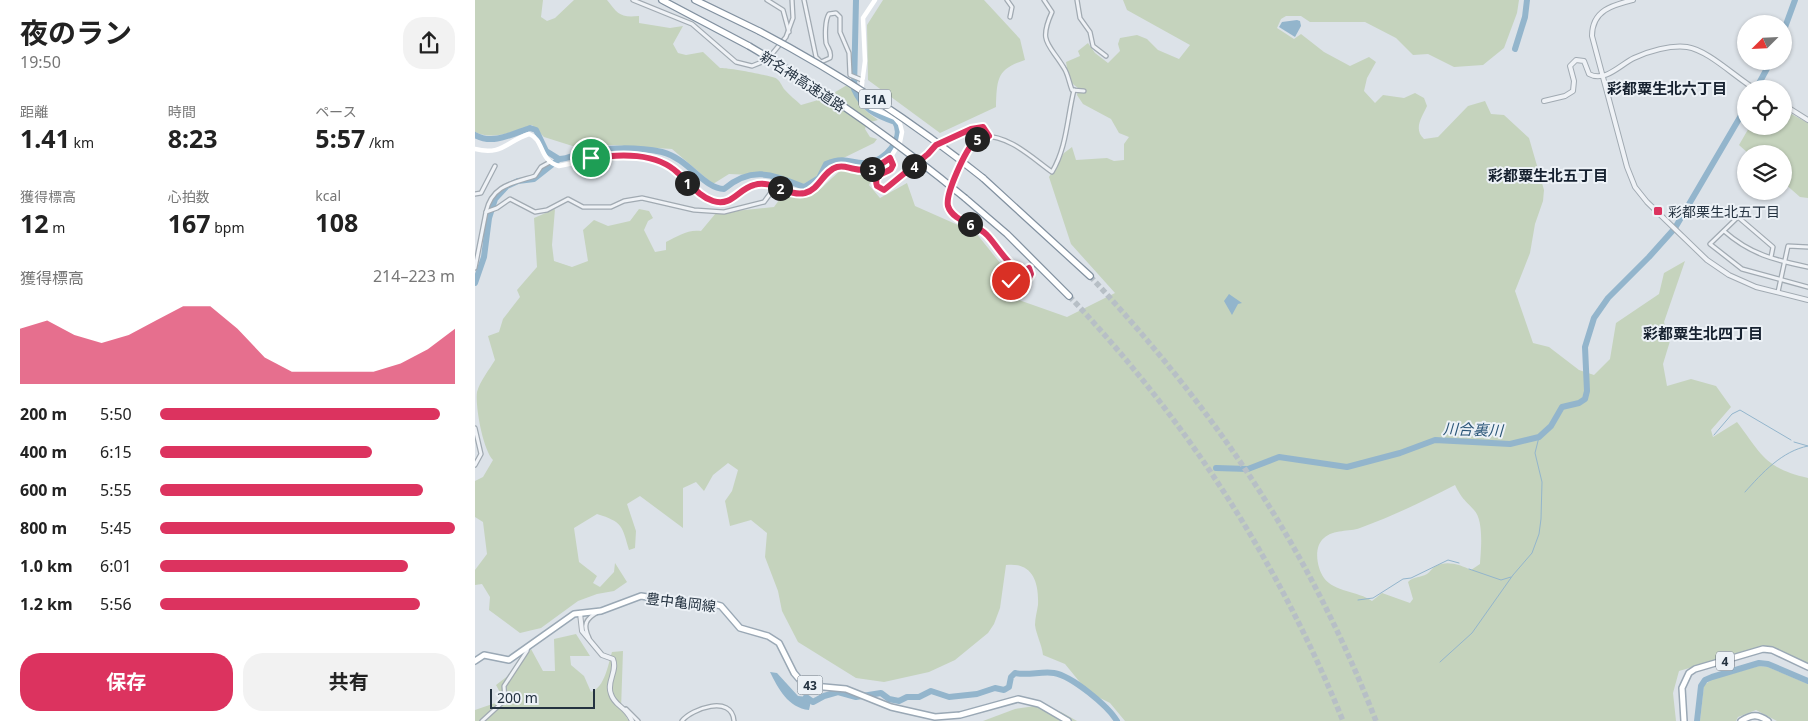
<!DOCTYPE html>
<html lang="ja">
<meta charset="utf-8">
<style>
body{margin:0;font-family:"Noto Sans","Noto Sans JP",sans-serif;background:#f2f2f2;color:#222;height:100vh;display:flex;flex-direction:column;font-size:19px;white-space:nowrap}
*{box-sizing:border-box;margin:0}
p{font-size:16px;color:#767676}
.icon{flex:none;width:28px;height:28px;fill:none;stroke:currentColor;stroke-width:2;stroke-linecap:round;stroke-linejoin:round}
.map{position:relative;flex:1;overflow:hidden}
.panel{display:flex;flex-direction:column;background:#fff;width:475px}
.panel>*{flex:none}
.needle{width:32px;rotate:246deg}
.buttons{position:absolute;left:1262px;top:15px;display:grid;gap:10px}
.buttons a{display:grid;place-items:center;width:55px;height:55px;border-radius:50%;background:#fff;box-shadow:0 1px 4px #0004;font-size:25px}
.scale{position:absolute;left:15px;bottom:12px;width:105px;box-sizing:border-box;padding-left:5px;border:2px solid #243240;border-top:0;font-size:14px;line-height:18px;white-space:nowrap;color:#243240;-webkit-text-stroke:4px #ecf1f6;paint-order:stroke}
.pin{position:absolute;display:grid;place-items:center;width:42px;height:42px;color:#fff;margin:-21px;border:2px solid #fff;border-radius:50%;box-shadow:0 1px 5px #0007}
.km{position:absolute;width:25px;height:25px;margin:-12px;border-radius:50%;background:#222;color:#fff;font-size:14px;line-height:25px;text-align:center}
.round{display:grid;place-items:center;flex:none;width:52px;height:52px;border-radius:20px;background:#f2f2f2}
.head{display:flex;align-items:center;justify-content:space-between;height:85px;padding:0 20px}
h1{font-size:28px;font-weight:700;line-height:38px}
.stats{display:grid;grid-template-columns:repeat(3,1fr);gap:8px;height:85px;padding:5px 20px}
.stats div{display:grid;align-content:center}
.stats b{font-size:25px;font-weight:700}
.stats small{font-size:14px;font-weight:400}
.stats p{font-size:14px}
.chart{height:140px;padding:10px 20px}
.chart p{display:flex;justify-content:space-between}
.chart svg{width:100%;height:90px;margin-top:5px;fill:#dc335f;opacity:.7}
.primary-button{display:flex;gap:10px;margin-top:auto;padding:10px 20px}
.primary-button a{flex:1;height:58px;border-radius:20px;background:#dc335f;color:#fff;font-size:20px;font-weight:700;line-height:58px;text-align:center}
.primary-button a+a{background:#f2f2f2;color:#222}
ul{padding:0 20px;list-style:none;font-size:16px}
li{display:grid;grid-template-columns:80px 60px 1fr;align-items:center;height:38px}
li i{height:12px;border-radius:6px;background:#dc335f}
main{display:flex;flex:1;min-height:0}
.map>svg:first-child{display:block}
.green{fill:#c5d3bd;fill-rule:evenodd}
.water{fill:#93b5cc}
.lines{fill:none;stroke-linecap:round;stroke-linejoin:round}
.stream{stroke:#93b5cc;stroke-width:1}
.river{stroke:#93b5cc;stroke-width:6}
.motorway-tunnel{stroke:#b7bfc6;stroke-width:5.5;stroke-dasharray:5.5 3;stroke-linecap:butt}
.minor-casing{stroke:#a1aab2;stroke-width:5.5}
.tertiary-casing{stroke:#a1aab2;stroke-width:6}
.primary-casing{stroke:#9aa8b5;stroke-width:8}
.motorway-casing{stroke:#8291a0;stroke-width:8}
.minor{stroke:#eff2f6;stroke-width:3}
.tertiary{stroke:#eff2f6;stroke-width:4}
.secondary{stroke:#fff;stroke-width:4.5}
.primary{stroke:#fff;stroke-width:5}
.motorway{stroke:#fff;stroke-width:5.5}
.motorway-bridge-casing{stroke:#8291a0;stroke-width:8;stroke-linecap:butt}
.motorway-bridge{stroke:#fff;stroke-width:5.5}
.route-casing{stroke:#fff;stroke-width:10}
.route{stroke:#dc335f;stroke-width:6}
.poi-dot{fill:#dc335f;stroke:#ecf1f6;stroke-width:2}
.labels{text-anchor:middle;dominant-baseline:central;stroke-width:4;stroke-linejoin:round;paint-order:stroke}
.shield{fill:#ecf1f6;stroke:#606b77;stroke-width:1}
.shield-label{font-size:12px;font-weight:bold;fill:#243240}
.street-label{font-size:14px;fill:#243240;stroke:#ecf1f6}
.poi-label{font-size:14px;fill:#243240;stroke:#ecf1f6;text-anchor:start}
.neighbourhood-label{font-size:15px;font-weight:bold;fill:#172230;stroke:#ecf1f6}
.water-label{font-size:15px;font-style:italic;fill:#2b5678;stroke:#ecf1f6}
</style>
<main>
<section class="panel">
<div class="head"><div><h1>夜のラン</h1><p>19:50</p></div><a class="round"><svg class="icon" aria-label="share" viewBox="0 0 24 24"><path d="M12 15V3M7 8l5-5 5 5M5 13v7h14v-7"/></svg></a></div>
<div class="stats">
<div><p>距離</p><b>1.41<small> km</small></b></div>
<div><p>時間</p><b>8:23</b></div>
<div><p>ペース</p><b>5:57<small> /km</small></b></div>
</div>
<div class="stats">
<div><p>獲得標高</p><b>12<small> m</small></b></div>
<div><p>心拍数</p><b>167<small> bpm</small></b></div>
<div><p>kcal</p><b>108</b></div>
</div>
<div class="chart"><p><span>獲得標高</span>214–223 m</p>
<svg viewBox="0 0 160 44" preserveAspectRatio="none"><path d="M0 44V17L10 13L20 20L30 24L40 20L50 13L60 6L70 6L80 17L90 31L100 38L110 38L120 38L130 38L140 34L150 27L160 17V44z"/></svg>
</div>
<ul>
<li><b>200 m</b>5:50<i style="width:95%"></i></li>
<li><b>400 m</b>6:15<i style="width:72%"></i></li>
<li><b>600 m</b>5:55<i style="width:89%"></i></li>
<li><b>800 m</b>5:45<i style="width:100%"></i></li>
<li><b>1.0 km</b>6:01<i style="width:84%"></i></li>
<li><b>1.2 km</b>5:56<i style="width:88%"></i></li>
</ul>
<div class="primary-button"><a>保存</a><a>共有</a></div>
</section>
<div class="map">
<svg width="1333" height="721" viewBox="0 0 1333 721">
<rect width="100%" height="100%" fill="#dce2e8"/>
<g class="green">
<path d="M0,0H68L66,17L72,21L80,18L99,0H132C143,14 145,18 164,16V23L195,28L208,26L198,44L203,53L211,55L228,52L245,68C250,67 300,76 302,79C305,81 307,86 309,89C314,95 321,100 326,105L350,98L379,81C377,101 388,109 403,120L392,123L390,129L395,137L402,139L399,143L354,165L342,177L328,184L277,175L254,174L238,184L197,149L135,145L107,149L69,137L57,125C39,131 19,141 0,132Z"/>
<path d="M408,0H509L545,39L550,60C522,69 522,78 521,107L465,133L393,80L392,25Z"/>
<path d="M648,0H1044L1042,13L1029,48L1008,65L979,67L953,54L938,55L921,38L890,22H835L826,16H811L806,19L802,28L819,39L826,34L849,52L875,66L894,57L901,62L892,78L889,91L900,103L908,95L929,98L940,93L949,98L952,106C947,117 938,129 949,139L963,137L993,106L1010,101L1016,114L1029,115L1054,138L1069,190L1068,201L1060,224L1055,253L1040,291L1058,343L1074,347L1104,370L1119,375L1135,359L1141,323L1184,294L1189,273L1210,261L1189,322L1195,341L1188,364L1192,386L1216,379L1241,386L1256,407L1236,430L1238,437L1262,422C1287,455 1290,468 1333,478V664L1298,649L1287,647L1204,671L1198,693L1201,721H650L635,703L623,697L608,686L590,664L568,655C567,645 561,634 560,625C560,618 562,612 563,605C564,581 557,562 531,565L525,608L519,624L513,633L480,660L454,672L409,682L381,678L323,642L307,611L303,591L290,557L292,533L276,520L255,526L250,501L257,491L263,470L253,463L238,475L229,491L221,482L208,488V528L165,496L152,504L161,531L160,548L154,550C147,526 148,522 122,514L99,528L104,562L122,576L118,583L125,587L139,572L140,563L152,582L139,591L122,594L103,601L66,628L45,633L14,610L15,597L7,584L0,585V570L12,554L8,522L0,517V481L8,477L18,460C8,450 0,406 2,392C5,381 14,370 20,360L13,336L24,332L28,319L45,297L42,290L62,267L59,218L80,209L77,245L79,261L97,267L113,261L108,230L119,220L133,226L155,221L164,209L174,211L178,218L173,221L169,230L180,252L191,250V242C203,236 213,229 226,231L241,213L299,207L310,192C339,208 346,184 368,169L383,175L400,173L394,185L405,198L432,183L440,206L501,233L530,269L535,297L592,317L640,293L596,244L574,177L589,153L597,147L601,160L632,158L639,161L649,160V144L654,137L644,133L636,119L608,104L602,95L603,88L594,81L591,62L605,56L603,51L613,43L620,53L633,63L645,51L643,44L645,38L662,35L672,39L683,50L704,59L715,45L652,10ZM980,485C987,499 989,499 999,510C1009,520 1006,550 1005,564L996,570C986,565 972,560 961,566C957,568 955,572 952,574C945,578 939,576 933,582L938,599L935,603L907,593L897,601C883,591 859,592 849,578C842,568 838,547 849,538C859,529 874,532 885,528C918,516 949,501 980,485Z"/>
<polygon points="1309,110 1333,123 1333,198 1325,197 1309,183 1309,154 1274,154 1264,145 1275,126 1309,126"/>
<path d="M101,634L115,656H95L96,665L109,676L116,692C130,687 133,665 137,652L148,651L146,709L154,721H0V710L29,700L21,685L42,669L56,649L68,671H80L79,639Z"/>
<polygon points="1284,666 1293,667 1333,684 1333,721 1302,721 1281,710 1263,717 1261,721 1225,721 1229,685 1238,679"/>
<polygon points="560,706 586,712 602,721 508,721 540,709"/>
</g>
<g class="water">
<polygon points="822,20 825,21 826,26 820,37 804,27 807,22"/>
<polygon points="754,294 767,303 763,304 757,315 749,301"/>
<path d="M295,672L302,673L323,696L333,697L336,701L334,710C313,708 303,688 295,672Z"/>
</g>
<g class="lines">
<g class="stream">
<polyline points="1239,435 1257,414 1265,410 1316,440"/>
<polyline points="1319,442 1333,446"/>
<path d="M1270,492C1287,473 1307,451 1333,446"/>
<polyline points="994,569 1026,580 1036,577"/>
<polyline points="883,600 898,598 928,579 936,578 973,560 984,563"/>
<polyline points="965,662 997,633 1038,575 1057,553 1064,534 1066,519 1067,482 1060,453 1064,437"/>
</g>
<g class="river">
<polyline points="1309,30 1320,0"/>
<polyline points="1040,49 1050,17 1052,0"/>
<polyline points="1281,89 1296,61"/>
<path d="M0,135C18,145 37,134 55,128L61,130L71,151L84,159C92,159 99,155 106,153C131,147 163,147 187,152C214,159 229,189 249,189C278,165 298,175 329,187L344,178L351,164C373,155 376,165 393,163C410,161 430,138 420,122C400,115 388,109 379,89L381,0"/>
<polyline points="0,283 9,257 14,218 20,199 32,186 43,181 59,179 83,160"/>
<polyline points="741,468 773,469 804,457 872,467 925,453 960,440 1035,444 1064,437 1076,426 1087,407 1104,403 1110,399 1112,391 1110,347 1119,318 1133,298 1174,257 1200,228 1271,107"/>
<path d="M331,697L338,702L349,696L363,692L381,697L406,693L414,699L424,701L432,697H444L456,691L474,697L502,694L520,688L529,690L534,687L536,677L540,673C553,676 566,671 579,673C597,676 633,706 642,721"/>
<polyline points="1222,721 1226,686 1230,680 1237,677 1284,663 1293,664 1333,681"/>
</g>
<g class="motorway-tunnel">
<path d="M615,276C743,414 832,545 901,721"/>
<path d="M594,296C712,420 804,563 868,721"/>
</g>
<defs>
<g id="minor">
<polyline points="158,0 217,24 261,62 277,66 292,60 311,37 318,18 317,0"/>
<polyline points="292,0 308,10 314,32"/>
<path d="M329,0L341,57L346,62L355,58C357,51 353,49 351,43C350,35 350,20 354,14L361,13L365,17V32L374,53L375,75L387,80"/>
<polyline points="532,0 537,7 535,17"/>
<path d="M569,0L577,12C563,43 574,43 589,68C593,74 594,82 597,90L609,91"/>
<polyline points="602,0 605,18 615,32 618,46 631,56"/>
<polyline points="415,158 418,165 416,169 403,175 401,179 404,189 413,188 461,145 505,127 508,127 514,136"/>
<polyline points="0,194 6,193 20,166"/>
<path d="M11,212C17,185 38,183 60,176L66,167L75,162"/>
<path d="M1249,231C1275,254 1299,260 1333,267"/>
<polyline points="1296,257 1298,247 1263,217 1235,244 1267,269 1333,287"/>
<path d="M557,266L553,271L545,272C529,262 522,241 506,230C496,223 481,221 475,209C467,195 494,143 507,136C534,135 556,157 577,172C592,147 592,118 599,90"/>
<polyline points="0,268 11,212 22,208 35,199 60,212 72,210 93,199 108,207 136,207 149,201 167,198 219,210 249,212 289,202 300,187"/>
<polyline points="551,288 540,291 535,288 534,284 538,279 554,278 556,274 554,268"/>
<polyline points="1303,292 1313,246 1333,247"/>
<polyline points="0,428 6,454 0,465"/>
<path d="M114,638C108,625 110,619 123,612"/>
<polyline points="151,709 163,721"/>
<polyline points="7,721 30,700 29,686 52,651 53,647"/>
<path d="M207,721C216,709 257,694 259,721"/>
</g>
<g id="tertiary">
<path d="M1158,0C1138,5 1117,10 1117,36L1152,167L1160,187L1172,202L1232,260L1254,275L1281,287L1333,300"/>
<path d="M1069,101L1090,96L1098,91L1099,81L1095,66L1101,60L1109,61L1114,74C1130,83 1146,64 1159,58C1174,51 1195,45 1212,47C1233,50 1260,77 1280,89"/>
<polyline points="1309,105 1333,120"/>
<path d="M105,613L107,631L127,655L138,659C143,671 131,682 136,694C140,707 150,705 157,721"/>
</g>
<g id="primary">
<polyline points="0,661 9,655 34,660 99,614 126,611 166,596 217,604 232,602 246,606 265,628 293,636 304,643 319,673 325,680 338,686 371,689 416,707 460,717 485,715 543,699 564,704 593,721"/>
<polyline points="1209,721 1207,688 1214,673 1220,669 1288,649 1297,650 1333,667"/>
<path d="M1266,721C1277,714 1283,714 1293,721"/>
</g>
<g id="motorway">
<polyline points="187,0 274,46"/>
<polyline points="220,0 284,31"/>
<polyline points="508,178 615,276"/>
<polyline points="490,198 532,234 594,296"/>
</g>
</defs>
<use href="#minor" class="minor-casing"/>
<use href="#tertiary" class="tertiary-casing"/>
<use href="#primary" class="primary-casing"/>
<use href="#motorway" class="motorway-casing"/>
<use href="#minor" class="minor"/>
<use href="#tertiary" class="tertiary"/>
<path class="secondary" d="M0,149C27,156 32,141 54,134C70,140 63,160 84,166L127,157L180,159L195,166L226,195L240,202H248L256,200L280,184H287L322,194L329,193L341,188L360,167L372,166L379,169H399L415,158L425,142L427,132L425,124L420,118L396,108L386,92L390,61L388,18L400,0"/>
<use href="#primary" class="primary"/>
<use href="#motorway" class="motorway"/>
<defs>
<g id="motorway-bridge">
<path d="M284,31C364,73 438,122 508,178"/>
<path d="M274,46C350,91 422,142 490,198"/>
</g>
</defs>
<use href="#motorway-bridge" class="motorway-bridge-casing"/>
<use href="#motorway-bridge" class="motorway-bridge"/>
</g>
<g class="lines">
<defs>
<path id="route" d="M116,158C145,154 181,152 203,173C215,183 223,196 238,201C257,207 263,189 279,185C297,179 313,197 330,193C345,189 348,171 362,167C369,165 373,168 380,169C394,172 404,166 415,158L418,165L416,169C409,174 398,174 402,186L409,190L453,154L461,145L496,129L508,127L514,136C508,136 505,136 500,141C491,149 470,194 473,206C478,222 502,224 512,235C521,244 537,272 549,272L554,268L556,274L554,278H541L536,281"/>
</defs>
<use href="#route" class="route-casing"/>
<use href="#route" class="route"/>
</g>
<rect class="poi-dot" x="1178" y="206" width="10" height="10" rx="2.5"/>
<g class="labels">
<g class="shield">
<rect x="384" y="89.5" width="32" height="19" rx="4"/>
<rect x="1241" y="651.5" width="18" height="19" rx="4"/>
<rect x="322.5" y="675.5" width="25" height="19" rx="4"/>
</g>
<g class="shield-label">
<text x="400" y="99">E1A</text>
<text x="1250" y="661">4</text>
<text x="335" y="685">43</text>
</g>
<g class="street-label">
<text transform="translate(328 81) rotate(33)">新名神高速道路</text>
<text transform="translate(206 602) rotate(7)">豊中亀岡線</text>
</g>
<g class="poi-label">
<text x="1193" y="211">彩都栗生北五丁目</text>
</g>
<g class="neighbourhood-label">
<text x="1192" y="88">彩都粟生北六丁目</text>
<text x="1073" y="175">彩都粟生北五丁目</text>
<text x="1228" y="333">彩都粟生北四丁目</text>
</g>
<g class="water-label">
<text transform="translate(998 429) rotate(2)">川合裏川</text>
</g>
</g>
</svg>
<div class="buttons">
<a><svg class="needle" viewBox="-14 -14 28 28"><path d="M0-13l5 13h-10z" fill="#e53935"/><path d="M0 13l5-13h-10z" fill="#767676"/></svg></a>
<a><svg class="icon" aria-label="locate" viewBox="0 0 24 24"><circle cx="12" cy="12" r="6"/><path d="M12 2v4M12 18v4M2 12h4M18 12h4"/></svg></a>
<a><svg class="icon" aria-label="layers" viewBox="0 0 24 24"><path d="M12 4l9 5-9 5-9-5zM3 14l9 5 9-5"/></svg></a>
</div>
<div class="scale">200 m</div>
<div class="pin" style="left:116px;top:158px;background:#1e9e55"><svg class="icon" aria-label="arrive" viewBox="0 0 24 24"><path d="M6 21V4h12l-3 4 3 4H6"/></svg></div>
<div class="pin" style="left:536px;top:281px;background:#d93025"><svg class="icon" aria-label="check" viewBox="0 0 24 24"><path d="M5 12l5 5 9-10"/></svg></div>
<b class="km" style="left:212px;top:183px">1</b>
<b class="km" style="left:305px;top:188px">2</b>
<b class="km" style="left:397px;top:169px">3</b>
<b class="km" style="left:439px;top:166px">4</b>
<b class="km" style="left:502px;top:139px">5</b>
<b class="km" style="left:495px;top:224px">6</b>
</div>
</main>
